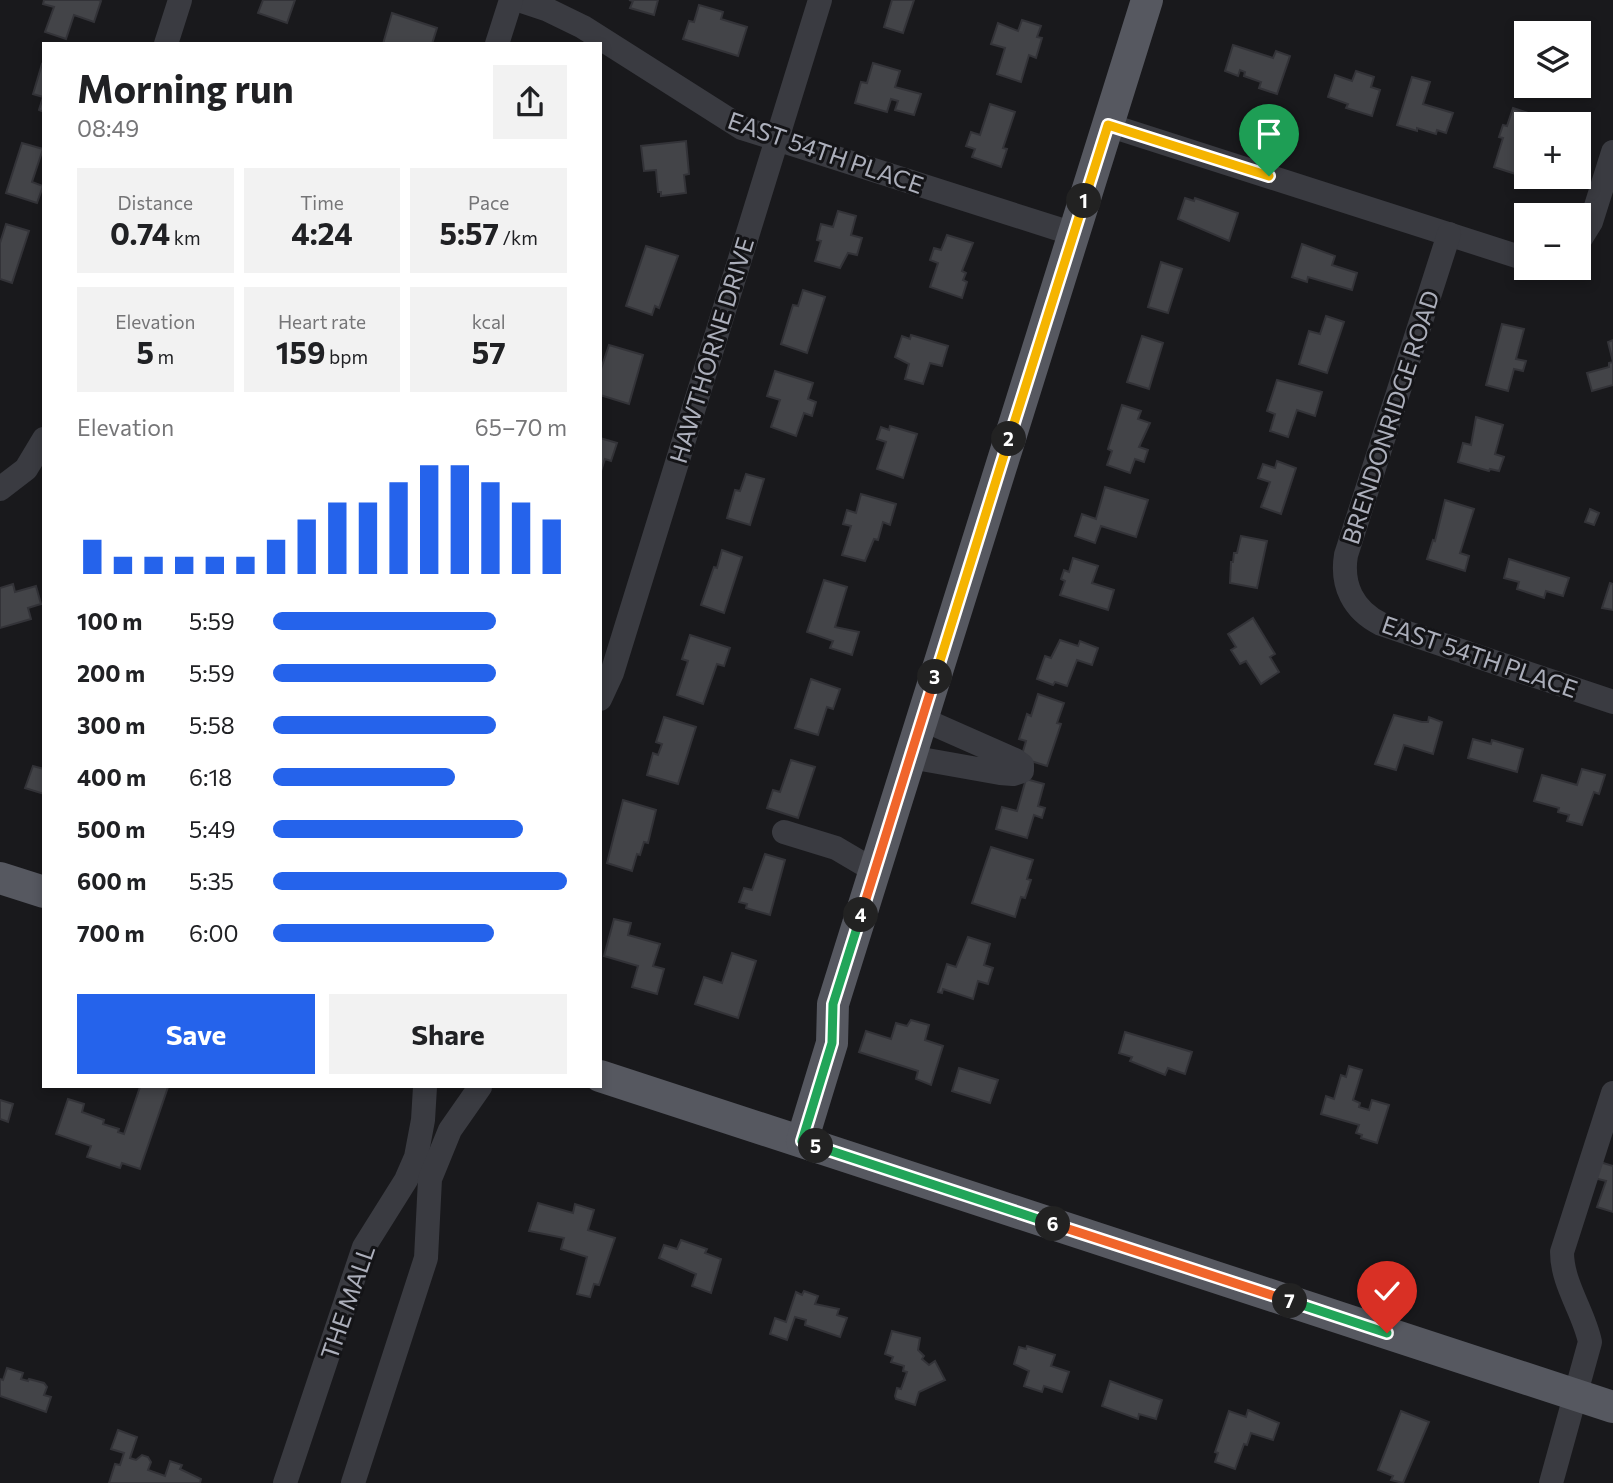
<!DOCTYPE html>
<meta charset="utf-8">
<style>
body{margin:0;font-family:Commissioner,sans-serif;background:#f2f2f2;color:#202124;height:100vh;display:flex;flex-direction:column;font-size:26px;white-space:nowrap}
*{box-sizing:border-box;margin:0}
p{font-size:23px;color:#757577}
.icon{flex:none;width:38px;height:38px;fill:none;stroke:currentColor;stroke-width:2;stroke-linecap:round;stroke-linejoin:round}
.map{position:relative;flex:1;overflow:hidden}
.drawer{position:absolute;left:42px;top:42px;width:560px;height:1046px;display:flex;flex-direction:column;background:#fff;border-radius:0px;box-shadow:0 4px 10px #0003}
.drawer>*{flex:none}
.fabs{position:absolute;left:1514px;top:21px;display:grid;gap:14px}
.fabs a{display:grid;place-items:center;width:77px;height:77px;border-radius:0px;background:#fff;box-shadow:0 4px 10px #0003;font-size:35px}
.pin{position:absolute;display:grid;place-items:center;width:60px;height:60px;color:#fff;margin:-72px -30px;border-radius:50% 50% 50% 0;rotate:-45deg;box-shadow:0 0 7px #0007}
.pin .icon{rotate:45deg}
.km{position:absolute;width:35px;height:35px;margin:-18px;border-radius:50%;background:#222;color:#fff;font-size:19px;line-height:35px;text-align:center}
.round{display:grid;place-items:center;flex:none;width:74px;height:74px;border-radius:0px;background:#f2f2f2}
.overview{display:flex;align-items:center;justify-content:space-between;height:119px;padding:0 35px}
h1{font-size:38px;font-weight:700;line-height:52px}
.stats{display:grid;grid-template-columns:repeat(3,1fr);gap:10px;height:119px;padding:7px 35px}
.stats div{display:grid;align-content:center;border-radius:0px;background:#f2f2f2;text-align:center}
.stats b{font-size:30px;font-weight:700}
.stats small{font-size:19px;font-weight:400}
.stats p{font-size:19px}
.chart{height:196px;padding:14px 35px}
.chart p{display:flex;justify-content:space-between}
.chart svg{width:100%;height:126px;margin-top:7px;stroke:#2563eb;stroke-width:6}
.action{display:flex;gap:14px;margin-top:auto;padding:14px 35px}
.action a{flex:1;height:80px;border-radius:0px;background:#2563eb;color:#fff;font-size:28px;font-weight:700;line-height:80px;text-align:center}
.action a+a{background:#f2f2f2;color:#202124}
ul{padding:0 35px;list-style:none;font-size:23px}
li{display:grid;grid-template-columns:112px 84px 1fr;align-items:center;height:52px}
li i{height:18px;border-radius:9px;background:#2563eb}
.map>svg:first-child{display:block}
.building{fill:#434448;stroke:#333338;stroke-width:2}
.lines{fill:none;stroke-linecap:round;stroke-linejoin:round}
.minor{stroke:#3a3b41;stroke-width:24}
.major{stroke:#565860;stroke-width:32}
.split-1-casing{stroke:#fff;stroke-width:14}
.split-2-casing{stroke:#fff;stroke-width:14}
.split-3-casing{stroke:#fff;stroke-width:14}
.split-4-casing{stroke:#fff;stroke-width:14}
.split-5-casing{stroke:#fff;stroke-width:14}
.split-6-casing{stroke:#fff;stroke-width:14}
.split-7-casing{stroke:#fff;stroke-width:14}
.split-8-casing{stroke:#fff;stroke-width:14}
.split-1{stroke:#f5b400;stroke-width:9}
.split-2{stroke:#f5b400;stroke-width:9}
.split-3{stroke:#f5b400;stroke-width:9}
.split-4{stroke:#f0652b;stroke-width:9}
.split-5{stroke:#22a559;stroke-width:9}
.split-6{stroke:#22a559;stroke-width:9}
.split-7{stroke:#f0652b;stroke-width:9}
.split-8{stroke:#22a559;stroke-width:9}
.labels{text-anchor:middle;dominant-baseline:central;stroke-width:6;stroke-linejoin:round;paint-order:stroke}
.street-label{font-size:24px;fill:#acafbb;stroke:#141417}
</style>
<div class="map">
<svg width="1613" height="1483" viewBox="0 0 1613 1483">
<rect width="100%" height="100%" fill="#19191c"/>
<g class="building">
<polygon points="44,0 99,0 101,1 94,22 74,15 66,39 45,32 54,7 43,4"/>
<polygon points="263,0 295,0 287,23 258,13"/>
<polygon points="629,0 658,0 654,15 630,8 633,1"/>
<polygon points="892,0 914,0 903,33 884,27"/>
<polygon points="699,5 723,12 721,19 747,27 738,56 683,39 689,21 694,22"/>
<polygon points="392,13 437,28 432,44 383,44"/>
<polygon points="1022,20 1041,26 1037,37 1042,38 1036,58 1029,55 1021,82 997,74 1005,48 991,44 998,23 1018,31"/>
<polygon points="1543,22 1571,31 1570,33 1540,33"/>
<polygon points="1233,45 1273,58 1276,51 1290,56 1277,94 1259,88 1261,82 1244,76 1245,72 1240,70 1238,76 1225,71"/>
<polygon points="873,63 900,71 895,87 921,94 914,115 895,110 898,101 891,99 887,112 855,103 861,82 867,83"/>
<polygon points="42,64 44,65 44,112 39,110 43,97 33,94"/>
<polygon points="1356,71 1374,77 1371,87 1380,90 1372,116 1346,108 1348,104 1328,97 1335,75 1352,81"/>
<polygon points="1412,77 1430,82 1423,104 1453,113 1446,133 1437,130 1436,134 1417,128 1417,131 1397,125"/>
<polygon points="990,104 1015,112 1003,148 1007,149 1001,167 972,157 975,149 966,146 971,132 980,135"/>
<polygon points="1513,108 1543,118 1541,124 1526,124 1524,154 1528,178 1494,167 1503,138 1499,137 1503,125 1507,126"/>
<polygon points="686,141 689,174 684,175 686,193 661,196 661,192 658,192 656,170 644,171 641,146"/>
<polygon points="22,143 43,149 32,182 43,186 37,203 6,193"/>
<polygon points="1185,198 1194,201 1195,198 1238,213 1229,241 1178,219"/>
<polygon points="838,211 856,216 851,235 862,238 857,255 848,253 840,268 815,261 821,241 817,240 821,224 833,227"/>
<polygon points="6,224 29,231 12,283 0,279 0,243"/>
<polygon points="947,235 973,243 962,271 966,273 963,280 967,282 962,298 930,287 938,263 930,260 934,248 941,250"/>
<polygon points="1302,244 1335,256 1332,265 1357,273 1352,290 1308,277 1307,282 1292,277"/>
<polygon points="646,246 678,256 659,308 655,306 652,315 626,306"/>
<polygon points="1161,262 1182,269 1168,313 1148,307"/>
<polygon points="803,290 825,297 807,353 781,344 793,305 798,306"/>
<polygon points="1326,316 1344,322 1327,373 1299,364 1309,331 1320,334"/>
<polygon points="1502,324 1524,329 1516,359 1526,361 1523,371 1514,369 1508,391 1486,385"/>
<polygon points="911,335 948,346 942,366 930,363 923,384 905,379 909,364 895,357 902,336 910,339"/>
<polygon points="1142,336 1163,343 1149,389 1127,382"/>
<polygon points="1613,340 1613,385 1592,391 1587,373 1609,367 1609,363 1613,362 1608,342"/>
<polygon points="609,345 643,355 629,404 600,395 600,372"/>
<polygon points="775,371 813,383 808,399 816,402 812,416 804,413 796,436 771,427 780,400 767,396"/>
<polygon points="1277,380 1322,392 1315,416 1297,410 1288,437 1270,431 1275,414 1267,411"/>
<polygon points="1122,405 1141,411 1138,419 1150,423 1139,447 1148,450 1144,462 1135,459 1130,473 1107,465 1112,451 1108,449"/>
<polygon points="1476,417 1503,425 1495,454 1504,457 1499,471 1490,469 1489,471 1458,462 1463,443 1471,445"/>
<polygon points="890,426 917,434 903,478 877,469 886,442 877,439 881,427 889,430"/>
<polygon points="600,438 617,443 611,461 605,459 600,474"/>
<polygon points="1277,461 1296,468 1281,514 1261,507 1270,482 1258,478 1263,464 1275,468"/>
<polygon points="746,474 764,479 750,525 727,518 735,490 740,491"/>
<polygon points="1105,487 1148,500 1136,537 1101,526 1095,543 1075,536 1082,514 1096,519"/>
<polygon points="861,494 896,504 890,525 883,522 878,540 874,539 865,561 842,555 851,526 843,524 847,510 856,513"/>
<polygon points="1445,500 1474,509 1460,553 1469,556 1465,571 1427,559 1433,540 1435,541"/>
<polygon points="1590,509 1599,513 1594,525 1585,522"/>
<polygon points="1241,536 1267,541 1257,588 1230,583 1231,562 1233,562 1234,553 1237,553"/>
<polygon points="722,550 742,557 724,613 701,605 714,567 717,568"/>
<polygon points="1073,558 1098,566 1092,583 1114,590 1108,610 1060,595 1065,581 1061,579 1064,570 1069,572"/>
<polygon points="1509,559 1569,578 1563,596 1546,591 1544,598 1517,589 1519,582 1504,578"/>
<polygon points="824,580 847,587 835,627 859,632 852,655 830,648 833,641 807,632"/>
<polygon points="1610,583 1613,584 1613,610 1602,608"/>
<polygon points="13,584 15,592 36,586 41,604 28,608 31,619 0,628 0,588"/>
<polygon points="1253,618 1275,654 1270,657 1279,672 1261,684 1246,661 1240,664 1231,650 1236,647 1228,634"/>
<polygon points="690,635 730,648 724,666 717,664 703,704 677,695 688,661 682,659"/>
<polygon points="1060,640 1078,646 1080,641 1098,648 1092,665 1077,660 1067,686 1055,682 1053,685 1037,679 1045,656 1051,658"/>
<polygon points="811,679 840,689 833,709 827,707 818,735 795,728"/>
<polygon points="1038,694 1064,703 1057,723 1061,724 1047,766 1021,758 1026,741 1019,739 1027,714 1031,716"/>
<polygon points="1394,715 1422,722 1428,722 1429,717 1442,722 1433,754 1404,745 1396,770 1375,764"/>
<polygon points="664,717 696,727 678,784 647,775 653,753 658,755 662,744 656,742"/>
<polygon points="1473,739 1491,744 1492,740 1523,749 1517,772 1468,758"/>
<polygon points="791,760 815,767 798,818 767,808 773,790 780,792"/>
<polygon points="33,766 44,769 44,794 25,788"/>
<polygon points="1582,769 1605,775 1599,794 1594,792 1582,825 1567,821 1569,815 1558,812 1559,808 1534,801 1542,775 1577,785"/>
<polygon points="1026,779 1044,784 1038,806 1045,808 1042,818 1034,815 1027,838 996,829 1002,807 1017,811"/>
<polygon points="623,800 656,810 648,843 644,842 640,855 637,854 632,871 607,863"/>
<polygon points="991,847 1033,860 1027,879 1031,880 1025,898 1021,897 1015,917 972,903"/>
<polygon points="765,854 785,860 770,915 746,908 747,904 739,902 744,888 752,890"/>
<polygon points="614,919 631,923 628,935 660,944 653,966 664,969 657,994 632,987 638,966 604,956"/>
<polygon points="968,937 990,944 984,965 993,968 988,984 978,981 973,999 943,989 942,993 938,992 947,964 956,967"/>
<polygon points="732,953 756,961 738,1018 695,1004 704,977 722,983"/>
<polygon points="911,1020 929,1025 925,1040 943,1046 931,1085 916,1079 918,1071 859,1052 866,1031 891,1039 896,1023 907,1026"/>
<polygon points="1125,1032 1192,1052 1185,1074 1168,1068 1165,1075 1130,1061 1132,1057 1119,1053"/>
<polygon points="1349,1066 1362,1070 1353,1100 1360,1103 1359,1107 1369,1110 1372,1100 1389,1105 1377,1143 1361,1138 1362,1135 1356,1133 1359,1125 1321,1114 1326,1096 1334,1099 1341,1075 1346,1077"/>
<polygon points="959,1068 998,1080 990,1103 952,1091"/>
<polygon points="140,1087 168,1087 140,1169 122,1163 120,1168 87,1157 91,1146 56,1134 68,1099 84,1104 82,1112 104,1120 103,1124 119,1129 118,1132 124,1134"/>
<polygon points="0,1100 13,1104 8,1122 0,1119"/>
<polygon points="1600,1162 1613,1166 1613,1212 1597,1207 1606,1181 1594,1178"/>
<polygon points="538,1203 573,1213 575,1204 594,1210 588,1230 615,1238 599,1285 594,1284 590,1297 577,1294 587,1257 561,1249 564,1238 529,1231"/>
<polygon points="681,1240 707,1249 705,1253 721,1259 711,1293 692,1286 696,1274 659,1258 664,1245 677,1249"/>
<polygon points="804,1291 818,1296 815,1304 839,1309 837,1315 847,1318 840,1337 805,1325 806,1320 795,1317 787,1340 770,1334 775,1318 786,1322 796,1292 802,1295"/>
<polygon points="892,1331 920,1338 918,1350 924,1356 922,1359 929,1365 935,1361 945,1380 919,1392 915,1405 896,1399 895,1396 897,1388 901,1389 907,1372 903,1371 904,1366 891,1362 893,1357 885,1354"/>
<polygon points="1027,1346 1055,1355 1051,1366 1069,1372 1062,1392 1044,1386 1042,1392 1024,1386 1029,1371 1014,1364 1019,1347 1026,1349"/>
<polygon points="7,1368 23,1373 21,1379 28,1381 29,1379 44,1383 47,1387 44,1395 51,1397 46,1412 0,1396 0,1379 3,1380"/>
<polygon points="1110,1381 1162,1400 1156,1419 1139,1414 1138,1419 1102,1406"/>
<polygon points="1248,1410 1279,1423 1273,1440 1251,1433 1247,1445 1244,1444 1235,1469 1215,1462 1218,1453 1215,1452 1229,1411 1246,1417"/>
<polygon points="1401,1411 1429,1422 1403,1483 1391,1480 1393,1476 1378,1470"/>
<polygon points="118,1430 137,1437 130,1458 136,1460 142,1455 148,1457 151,1462 148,1470 165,1476 170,1461 182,1465 180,1469 201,1479 200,1483 109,1483 115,1464 120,1465 124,1453 111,1449"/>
</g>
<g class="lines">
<g class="minor">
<polyline points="519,0 546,9 583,27 742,128 1074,234"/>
<polyline points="166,44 180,0"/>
<polyline points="497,44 511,0"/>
<polyline points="1108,125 1526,259"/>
<path d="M1449,234L1346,555C1341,585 1353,610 1381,624L1613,702"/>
<polyline points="1578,243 1591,222 1613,152"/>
<polyline points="0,489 26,469 44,439"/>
<polyline points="600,699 612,673 820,0"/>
<polyline points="910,757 1000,773 1013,774 1022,771 1022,765 1015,760 922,719"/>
<polyline points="784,832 836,848 875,871"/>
<polyline points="285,1483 364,1247 406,1180 416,1157 423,1120 425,1087"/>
<polyline points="353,1483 426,1258 430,1179 450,1130 480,1087"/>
<path d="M1551,1483L1590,1342C1584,1312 1562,1284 1562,1252L1613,1093"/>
</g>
<g class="major">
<polyline points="0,878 44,892"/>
<polyline points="600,1076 1613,1407"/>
<polyline points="802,1141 832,1043 833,1004 1147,0"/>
</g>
</g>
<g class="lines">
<defs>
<polyline id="split-1" points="1084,201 1108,125 1269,176"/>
<polyline id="split-2" points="1009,439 1084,201"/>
<polyline id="split-3" points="935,677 1009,439"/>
<polyline id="split-4" points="861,915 935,677"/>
<polyline id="split-5" points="816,1146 802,1141 832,1043 833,1004 861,915"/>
<polyline id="split-6" points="816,1146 1053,1224"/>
<polyline id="split-7" points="1053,1224 1290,1301"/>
<polyline id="split-8" points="1290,1301 1387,1333"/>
</defs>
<use href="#split-1" class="split-1-casing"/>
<use href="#split-2" class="split-2-casing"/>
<use href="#split-3" class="split-3-casing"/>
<use href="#split-4" class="split-4-casing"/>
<use href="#split-5" class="split-5-casing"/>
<use href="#split-6" class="split-6-casing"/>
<use href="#split-7" class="split-7-casing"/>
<use href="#split-8" class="split-8-casing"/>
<use href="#split-1" class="split-1"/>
<use href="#split-2" class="split-2"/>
<use href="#split-3" class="split-3"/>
<use href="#split-4" class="split-4"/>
<use href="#split-5" class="split-5"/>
<use href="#split-6" class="split-6"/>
<use href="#split-7" class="split-7"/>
<use href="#split-8" class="split-8"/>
</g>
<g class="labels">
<g class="street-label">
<text transform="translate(826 152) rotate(19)">EAST 54TH PLACE</text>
<text transform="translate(711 350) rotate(-73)">HAWTHORNE DRIVE</text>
<text transform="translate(1390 417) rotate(-72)">BRENDONRIDGE ROAD</text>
<text transform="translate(1480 656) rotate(19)">EAST 54TH PLACE</text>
<text transform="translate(347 1302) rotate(-71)">THE MALL</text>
</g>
</g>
</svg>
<div class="fabs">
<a><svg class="icon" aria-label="layers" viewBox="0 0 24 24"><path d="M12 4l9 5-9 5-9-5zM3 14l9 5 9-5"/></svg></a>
<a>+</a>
<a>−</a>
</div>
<div class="pin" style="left:1269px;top:176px;background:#1e9e55"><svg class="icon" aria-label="arrive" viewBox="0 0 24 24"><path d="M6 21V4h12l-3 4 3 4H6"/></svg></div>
<div class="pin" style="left:1387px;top:1333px;background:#d93025"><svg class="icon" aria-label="check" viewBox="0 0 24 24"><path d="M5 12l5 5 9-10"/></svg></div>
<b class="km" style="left:1084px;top:201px">1</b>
<b class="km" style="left:1009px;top:439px">2</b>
<b class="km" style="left:935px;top:677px">3</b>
<b class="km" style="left:861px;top:915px">4</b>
<b class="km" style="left:816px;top:1146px">5</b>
<b class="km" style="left:1053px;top:1224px">6</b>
<b class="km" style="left:1290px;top:1301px">7</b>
<section class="drawer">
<div class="overview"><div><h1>Morning run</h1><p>08:49</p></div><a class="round"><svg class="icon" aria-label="share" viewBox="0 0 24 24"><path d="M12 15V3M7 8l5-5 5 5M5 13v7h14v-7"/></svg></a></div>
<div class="stats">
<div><p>Distance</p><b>0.74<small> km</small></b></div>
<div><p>Time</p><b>4:24</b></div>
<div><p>Pace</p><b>5:57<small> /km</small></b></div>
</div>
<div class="stats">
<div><p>Elevation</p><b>5<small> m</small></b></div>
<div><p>Heart rate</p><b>159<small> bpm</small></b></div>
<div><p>kcal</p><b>57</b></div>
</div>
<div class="chart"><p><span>Elevation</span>65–70 m</p>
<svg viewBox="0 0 160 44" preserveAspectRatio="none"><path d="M5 44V32M15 44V38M25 44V38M35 44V38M45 44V38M55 44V38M65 44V32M75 44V25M85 44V19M95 44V19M105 44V12M115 44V6M125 44V6M135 44V12M145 44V19M155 44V25"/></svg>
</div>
<ul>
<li><b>100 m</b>5:59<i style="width:76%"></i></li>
<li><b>200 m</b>5:59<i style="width:76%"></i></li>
<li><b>300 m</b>5:58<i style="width:76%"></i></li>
<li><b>400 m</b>6:18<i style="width:62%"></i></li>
<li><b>500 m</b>5:49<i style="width:85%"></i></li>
<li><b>600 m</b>5:35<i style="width:100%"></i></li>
<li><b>700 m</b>6:00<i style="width:75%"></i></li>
</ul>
<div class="action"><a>Save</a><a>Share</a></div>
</section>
</div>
